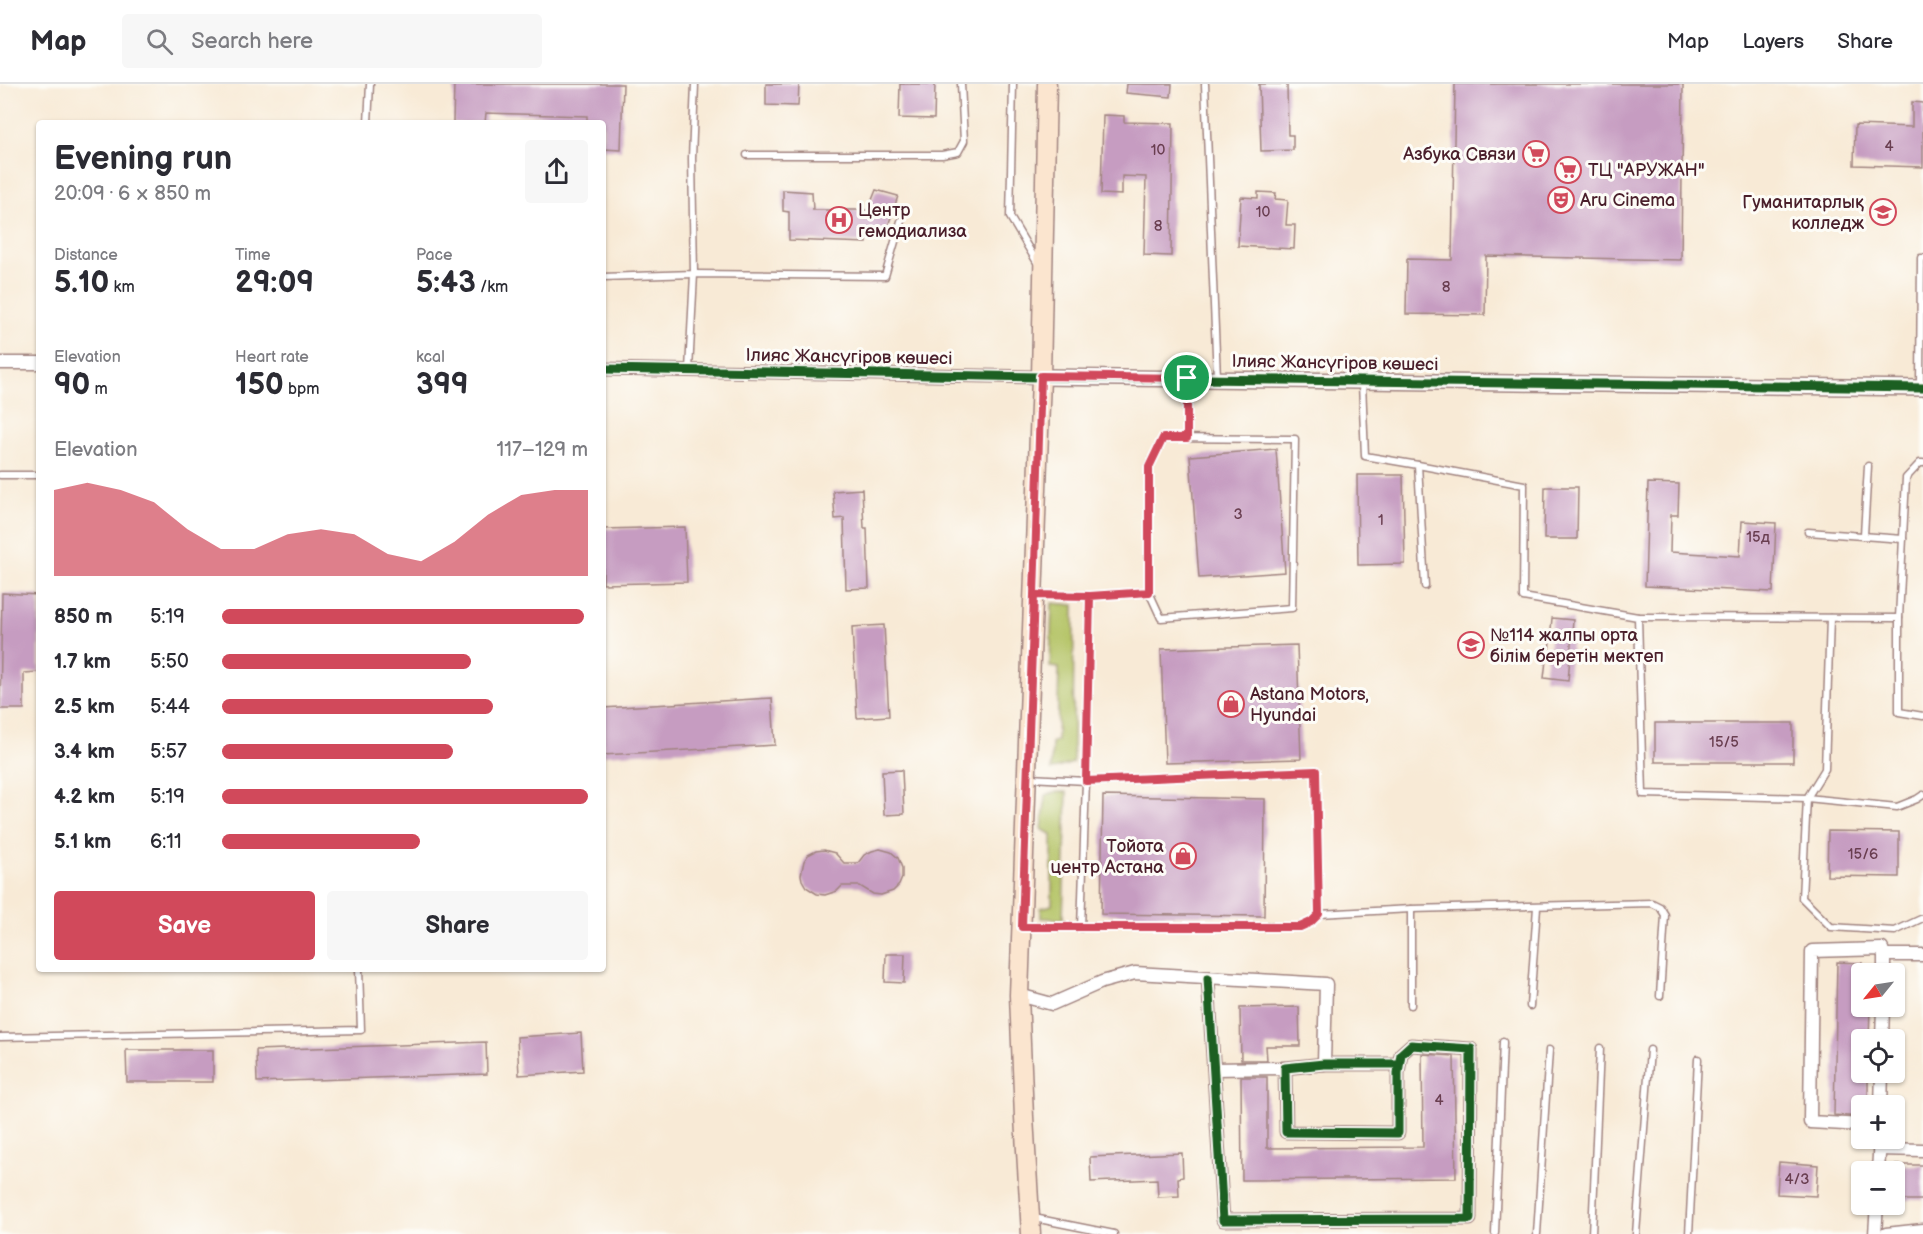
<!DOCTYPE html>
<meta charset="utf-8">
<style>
body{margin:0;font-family:"Balsamiq Sans",sans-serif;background:#f7f7f7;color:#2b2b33;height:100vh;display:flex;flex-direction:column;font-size:22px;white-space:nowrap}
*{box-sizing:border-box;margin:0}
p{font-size:20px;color:#7c7c81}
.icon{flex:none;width:33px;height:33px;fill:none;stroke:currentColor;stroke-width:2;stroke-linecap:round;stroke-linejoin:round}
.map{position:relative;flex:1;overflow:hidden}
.side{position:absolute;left:36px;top:36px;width:570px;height:852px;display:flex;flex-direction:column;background:#fff;border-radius:6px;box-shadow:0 2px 4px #0004}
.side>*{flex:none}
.needle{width:39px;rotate:240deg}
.controls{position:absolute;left:1851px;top:879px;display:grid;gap:12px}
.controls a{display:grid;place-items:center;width:54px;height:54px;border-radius:6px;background:#fff;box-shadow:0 2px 4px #0004;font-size:30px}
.pin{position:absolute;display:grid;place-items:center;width:51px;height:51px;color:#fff;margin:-26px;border:3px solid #fff;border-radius:50%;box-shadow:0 2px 6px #0007}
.round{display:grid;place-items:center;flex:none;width:63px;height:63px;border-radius:6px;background:#f7f7f7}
.summary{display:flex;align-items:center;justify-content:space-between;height:102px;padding:0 18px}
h1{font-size:33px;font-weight:700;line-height:45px}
.stats{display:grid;grid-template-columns:repeat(3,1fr);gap:9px;height:102px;padding:6px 18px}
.stats div{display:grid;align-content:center}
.stats b{font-size:30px;font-weight:700}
.stats small{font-size:16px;font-weight:400}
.stats p{font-size:16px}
.chart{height:168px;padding:12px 18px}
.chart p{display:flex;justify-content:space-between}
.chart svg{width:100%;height:108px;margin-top:6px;fill:#d1495b;opacity:.7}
.button{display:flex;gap:12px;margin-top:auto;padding:12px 18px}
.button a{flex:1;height:69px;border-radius:6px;background:#d1495b;color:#fff;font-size:24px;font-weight:700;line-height:69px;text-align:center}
.button a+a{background:#f7f7f7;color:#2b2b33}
ul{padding:0 18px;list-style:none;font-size:20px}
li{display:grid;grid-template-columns:96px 72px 1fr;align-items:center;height:45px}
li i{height:15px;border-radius:8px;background:#d1495b}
header{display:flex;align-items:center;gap:36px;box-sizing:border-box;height:84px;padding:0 30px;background:#fff;border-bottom:2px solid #e1e1e2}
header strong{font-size:28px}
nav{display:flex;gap:33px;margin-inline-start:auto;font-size:21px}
.search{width:420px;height:54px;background:#f7f7f7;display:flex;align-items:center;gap:15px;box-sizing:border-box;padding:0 21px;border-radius:6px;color:#7c7c81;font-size:22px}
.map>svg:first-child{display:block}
.green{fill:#b5c467;stroke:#807249;stroke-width:1.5}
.building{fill:#c69cc1}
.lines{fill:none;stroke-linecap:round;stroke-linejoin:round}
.service-casing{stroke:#a18480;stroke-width:9}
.minor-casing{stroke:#a18480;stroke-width:15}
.tertiary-casing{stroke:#a18480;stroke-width:18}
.secondary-casing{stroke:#a18480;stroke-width:21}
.service{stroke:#fff;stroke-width:6}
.minor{stroke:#fff;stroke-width:12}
.tertiary{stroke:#fff;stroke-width:15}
.secondary{stroke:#fbe5cf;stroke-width:18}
.cycleway-casing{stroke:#fdfcf7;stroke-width:13}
.cycleway{stroke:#1b5e20;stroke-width:9}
.route-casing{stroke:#fff;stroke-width:12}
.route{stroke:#d1495b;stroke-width:8}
.labels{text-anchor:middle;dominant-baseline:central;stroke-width:6;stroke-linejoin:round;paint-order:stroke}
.number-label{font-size:15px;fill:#693e50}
.poi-label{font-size:18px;fill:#4a1f2b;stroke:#fdfcf7;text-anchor:start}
.street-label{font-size:18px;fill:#4a1f2b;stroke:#fdfcf7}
</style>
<header>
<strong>Map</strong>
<div class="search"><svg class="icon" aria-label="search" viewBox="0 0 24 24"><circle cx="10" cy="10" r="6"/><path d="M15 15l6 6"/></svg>Search here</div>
<nav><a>Map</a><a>Layers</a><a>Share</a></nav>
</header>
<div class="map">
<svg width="1923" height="1150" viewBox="0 0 1923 1150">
<rect width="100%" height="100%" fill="#fdfcf7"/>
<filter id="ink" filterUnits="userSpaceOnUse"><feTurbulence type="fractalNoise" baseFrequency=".0167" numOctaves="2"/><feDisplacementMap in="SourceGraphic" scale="12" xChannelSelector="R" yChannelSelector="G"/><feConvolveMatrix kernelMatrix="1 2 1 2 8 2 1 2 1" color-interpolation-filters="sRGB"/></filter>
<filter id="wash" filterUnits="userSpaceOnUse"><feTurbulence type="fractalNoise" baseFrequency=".008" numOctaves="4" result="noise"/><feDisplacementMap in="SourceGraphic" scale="24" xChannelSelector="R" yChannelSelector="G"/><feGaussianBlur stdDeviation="1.35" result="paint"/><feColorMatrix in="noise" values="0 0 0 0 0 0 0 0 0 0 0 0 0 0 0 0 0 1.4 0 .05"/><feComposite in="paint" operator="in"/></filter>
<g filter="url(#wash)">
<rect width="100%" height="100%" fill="#f8ead6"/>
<g class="green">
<polygon points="1052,519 1074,521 1073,679 1051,686 1052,658 1057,657 1059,584 1050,583"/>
<polygon points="1057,708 1067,708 1063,835 1041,834 1041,824 1052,821 1052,751 1042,745 1046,711"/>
</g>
<g id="blocks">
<g class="building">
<polygon points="454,0 623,0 621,66 603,65 603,39 587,39 587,32 486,29 485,39 453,39"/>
<polygon points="766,0 799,0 798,22 766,21"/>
<polygon points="900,0 935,0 934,35 899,34"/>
<polygon points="1127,0 1172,0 1171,13 1126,9"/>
<polygon points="1259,0 1287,0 1288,51 1293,51 1293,66 1261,67"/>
<polygon points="1455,0 1683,0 1681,176 1486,172 1485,231 1406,230 1407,175 1452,176"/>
<polygon points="1912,18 1923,19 1923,83 1854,81 1855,41 1912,43"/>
<polygon points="1103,31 1124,32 1124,38 1173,39 1171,172 1144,171 1146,93 1122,92 1122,111 1101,110"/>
<polygon points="783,106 812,108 813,126 868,126 876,106 898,112 885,151 866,150 867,159 789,156 789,128 783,127"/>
<polygon points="1258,108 1276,109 1275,115 1288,116 1286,141 1295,141 1294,165 1238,162 1241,113 1258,114"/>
<polygon points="1276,365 1285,488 1199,494 1190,372"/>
<polygon points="1357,391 1403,391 1405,480 1358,481"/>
<polygon points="1648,399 1679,400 1678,431 1671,431 1670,468 1740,472 1742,437 1776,439 1773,508 1645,502"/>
<polygon points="1545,403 1578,403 1577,455 1544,455"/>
<polygon points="862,405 864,444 867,444 869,504 846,505 844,434 835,435 833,407"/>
<polygon points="685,443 687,498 603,500 603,445"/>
<polygon points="2,509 39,511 39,588 24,589 24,625 0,625"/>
<polygon points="1552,534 1573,536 1568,597 1544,594 1547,568 1549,568"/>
<polygon points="884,541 889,632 857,634 852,543"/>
<polygon points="1297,561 1301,675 1165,679 1161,565"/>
<polygon points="772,614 775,661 603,671 603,624"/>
<rect x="1655" y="639" width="138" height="39"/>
<polygon points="902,686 904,730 884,731 882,687"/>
<polygon points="1103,712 1265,715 1264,832 1101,830"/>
<polygon points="1828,747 1899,748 1899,793 1827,792"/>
<polygon points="880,765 891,768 898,774 902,784 902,794 899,801 893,807 881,811 873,810 860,802 842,802 837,807 825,811 817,810 806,803 802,796 801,791 804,777 808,771 816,767 824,766 835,769 844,779 858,779 864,771 872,767"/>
<polygon points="886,870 905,870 904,899 885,898"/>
<polygon points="1837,878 1862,879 1862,922 1870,922 1869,956 1862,956 1862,988 1868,988 1868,1022 1862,1022 1862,1033 1834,1031"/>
<polygon points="1299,923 1300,962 1266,962 1267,976 1241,976 1240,924"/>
<polygon points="581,949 583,987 519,991 517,953"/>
<polygon points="486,958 487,990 257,998 256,966"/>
<polygon points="126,966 213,966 213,998 127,998"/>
<polygon points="1422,970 1454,972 1456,1094 1242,1096 1241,993 1267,993 1267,1064 1423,1063"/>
<polygon points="1182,1069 1183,1093 1178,1094 1179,1112 1158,1113 1157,1095 1091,1098 1090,1073"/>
<polygon points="1779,1078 1818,1081 1816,1112 1777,1110"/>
<rect x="1894" y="1081" width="29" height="35"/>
</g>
</g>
</g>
<g filter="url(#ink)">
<use href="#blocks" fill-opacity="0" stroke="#a18480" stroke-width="1.5"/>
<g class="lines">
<defs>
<g id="service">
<polyline points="1013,0 1010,133 1038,180"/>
<polyline points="1205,0 1217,294"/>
<polyline points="368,39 370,0"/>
<polyline points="747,71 942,71 958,68 964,57 961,0"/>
<polyline points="603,193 694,190 692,74 695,0"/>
<polyline points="689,286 694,190 885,192 901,137"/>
<polyline points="1187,295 1187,354"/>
<polyline points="1362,299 1365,372 1418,381 1425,502"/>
<polyline points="1920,303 1921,174 1923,174"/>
<polyline points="1923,379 1920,379 1906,394 1899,534 1899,628 1923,632"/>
<polyline points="1418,381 1524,401 1523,513 1638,533 1643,710 1807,714 1897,723 1917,715 1923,711"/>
<polyline points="0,391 39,391"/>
<polyline points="1808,448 1903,455"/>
<polyline points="1864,451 1868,382"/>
<polyline points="1036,511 1090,512"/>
<polyline points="1638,533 1899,534"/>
<polyline points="1830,534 1825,685 1807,714 1802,814 1831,843 1895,847 1923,834"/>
<polyline points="1030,694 1086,697 1081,844"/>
<polyline points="1319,830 1411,825 1652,819 1660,823 1665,831 1660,912"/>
<polyline points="1024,843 1300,843 1311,838 1319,830 1316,687 1086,697 1090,512 1149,508 1149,383 1163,354 1295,355 1292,524 1161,534 1149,508"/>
<polyline points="1411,921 1411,825"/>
<polyline points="1530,922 1537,823"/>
<polyline points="0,953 361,946 359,885"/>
<polyline points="1034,1134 1114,1150"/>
<polyline points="1495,1149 1503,958"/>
<polyline points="1537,1150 1549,966"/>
<polyline points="1592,1150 1600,964"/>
<polyline points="1636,1150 1650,966"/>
<polyline points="1689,1150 1698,975"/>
</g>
<g id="minor">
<polyline points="0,279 39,279"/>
<polyline points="603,285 1041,293"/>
<polyline points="1884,871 1923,871"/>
<polyline points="1208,894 1223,1136 1470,1135 1471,965 1411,961 1401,970 1398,989 1398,1049 1286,1048 1285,984 1324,980 1399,980"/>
<polyline points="1019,911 1052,920 1102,898 1135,889 1326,900 1324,980"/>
<polyline points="1882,956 1883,922"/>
<polyline points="1214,985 1285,984"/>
<polyline points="1881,1022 1882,988"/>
<polyline points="1862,1041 1810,1038 1812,867 1882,865 1884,871 1884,890"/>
<polyline points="1879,1065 1923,1066"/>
<polyline points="1878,1088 1880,1054"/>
<polyline points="1875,1150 1877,1120"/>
<polyline points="1886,1150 1923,1146"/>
</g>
<polyline id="tertiary" points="1041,293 1923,304"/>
<polyline id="secondary" points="1031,1150 1024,1033 1019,911 1041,293 1047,0"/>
</defs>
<use href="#service" class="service-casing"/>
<use href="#minor" class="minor-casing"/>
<use href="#tertiary" class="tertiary-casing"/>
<use href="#secondary" class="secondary-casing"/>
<use href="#service" class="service"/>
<use href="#minor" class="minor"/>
<use href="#tertiary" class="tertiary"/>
<use href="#secondary" class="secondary"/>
<defs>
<g id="cycleway">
<polyline points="603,285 1041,293 1923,304"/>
<polyline points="1208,894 1223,1136 1470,1135 1471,965 1411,961 1401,970 1398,989 1398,1049 1286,1048 1285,984 1324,980 1399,980"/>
</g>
</defs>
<use href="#cycleway" class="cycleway-casing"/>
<use href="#cycleway" class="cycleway"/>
</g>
</g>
<g class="lines" filter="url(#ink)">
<defs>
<polyline id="route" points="1187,294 1187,354 1163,354 1149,383 1149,508 1090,512 1034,511 1022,843 1300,843 1311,838 1319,830 1316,687 1086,697 1090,512 1034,511 1041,292 1187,294"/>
</defs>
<use href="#route" class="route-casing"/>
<use href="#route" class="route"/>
</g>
<defs>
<symbol id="supermarket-ring" viewBox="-11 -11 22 22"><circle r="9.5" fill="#fdfcf7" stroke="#d1495b" stroke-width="1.5"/><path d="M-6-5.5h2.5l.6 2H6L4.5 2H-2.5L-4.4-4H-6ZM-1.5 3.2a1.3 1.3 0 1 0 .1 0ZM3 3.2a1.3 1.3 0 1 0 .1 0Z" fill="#d1495b"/></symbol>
<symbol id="theatre-ring" viewBox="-11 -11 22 22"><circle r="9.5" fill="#fdfcf7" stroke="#d1495b" stroke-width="1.5"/><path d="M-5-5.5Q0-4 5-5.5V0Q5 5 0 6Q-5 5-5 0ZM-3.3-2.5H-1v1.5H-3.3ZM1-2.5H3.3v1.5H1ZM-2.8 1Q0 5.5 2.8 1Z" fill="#d1495b"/></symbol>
<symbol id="university-ring" viewBox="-11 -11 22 22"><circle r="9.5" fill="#fdfcf7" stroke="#d1495b" stroke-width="1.5"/><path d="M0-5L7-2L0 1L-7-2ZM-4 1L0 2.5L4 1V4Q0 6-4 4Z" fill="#d1495b"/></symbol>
<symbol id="hospital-ring" viewBox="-11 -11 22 22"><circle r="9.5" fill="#fdfcf7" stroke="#d1495b" stroke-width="1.5"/><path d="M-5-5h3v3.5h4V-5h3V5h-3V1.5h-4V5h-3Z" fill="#d1495b"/></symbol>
<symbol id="school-ring" viewBox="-11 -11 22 22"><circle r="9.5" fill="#fdfcf7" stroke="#d1495b" stroke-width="1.5"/><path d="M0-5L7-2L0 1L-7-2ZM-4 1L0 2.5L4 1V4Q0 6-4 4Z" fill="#d1495b"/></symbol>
<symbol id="shop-ring" viewBox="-11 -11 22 22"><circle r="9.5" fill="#fdfcf7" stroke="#d1495b" stroke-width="1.5"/><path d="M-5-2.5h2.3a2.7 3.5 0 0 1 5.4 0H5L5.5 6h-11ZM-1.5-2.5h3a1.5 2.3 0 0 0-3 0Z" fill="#d1495b"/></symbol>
</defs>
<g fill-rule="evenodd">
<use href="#supermarket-ring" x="1521" y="55" width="30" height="30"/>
<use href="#supermarket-ring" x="1553" y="71" width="30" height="30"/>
<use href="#theatre-ring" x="1546" y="101" width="30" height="30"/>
<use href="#university-ring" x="1868" y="113" width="30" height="30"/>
<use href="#hospital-ring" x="824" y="121" width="30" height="30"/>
<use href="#school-ring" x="1456" y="546" width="30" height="30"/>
<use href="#shop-ring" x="1216" y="605" width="30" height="30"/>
<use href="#shop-ring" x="1168" y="757" width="30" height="30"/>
</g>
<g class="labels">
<g class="number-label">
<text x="1889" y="62">4</text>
<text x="1158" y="66">10</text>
<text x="1263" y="128">10</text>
<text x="1158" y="142">8</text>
<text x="1446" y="203">8</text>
<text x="1238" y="430">3</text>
<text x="1381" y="436">1</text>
<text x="1758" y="453">15д</text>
<text x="1724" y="658">15/5</text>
<text x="1863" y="770">15/6</text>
<text x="1439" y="1016">4</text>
<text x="1797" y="1095">4/3</text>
</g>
<g class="poi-label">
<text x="1516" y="70" text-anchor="end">Азбука Связи</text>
<text x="1588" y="86">ТЦ "АРУЖАН"</text>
<text x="1580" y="116">Aru Cinema</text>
<text x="1864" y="118" text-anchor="end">Гуманитарлық<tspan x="1864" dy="21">колледж</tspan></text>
<text x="858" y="126">Центр<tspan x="858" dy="21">гемодиализа</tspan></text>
<text x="1490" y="551">№114 жалпы орта<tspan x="1490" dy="21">білім беретін мектеп</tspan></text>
<text x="1250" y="610">Astana Motors,<tspan x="1250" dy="21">Hyundai</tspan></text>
<text x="1164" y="762" text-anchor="end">Тойота<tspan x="1164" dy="21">центр Астана</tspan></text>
</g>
<g class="street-label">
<text transform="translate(849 273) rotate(1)">Ілияс Жансүгіров көшесі</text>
<text transform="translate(1335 279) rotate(1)">Ілияс Жансүгіров көшесі</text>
</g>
</g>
</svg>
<div class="controls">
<a><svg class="needle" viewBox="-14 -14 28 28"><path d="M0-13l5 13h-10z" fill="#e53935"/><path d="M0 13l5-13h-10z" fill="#7c7c81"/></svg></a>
<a><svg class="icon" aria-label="locate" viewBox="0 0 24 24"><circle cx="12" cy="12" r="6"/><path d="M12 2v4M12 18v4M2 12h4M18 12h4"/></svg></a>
<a>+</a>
<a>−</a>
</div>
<div class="pin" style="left:1187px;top:294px;background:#1e9e55"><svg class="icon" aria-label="arrive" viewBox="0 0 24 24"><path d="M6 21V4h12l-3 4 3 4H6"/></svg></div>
<section class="side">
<div class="summary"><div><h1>Evening run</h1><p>20:09 · 6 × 850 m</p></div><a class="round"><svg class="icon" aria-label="share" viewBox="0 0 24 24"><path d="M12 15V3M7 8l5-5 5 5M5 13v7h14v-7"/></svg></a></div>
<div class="stats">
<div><p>Distance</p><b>5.10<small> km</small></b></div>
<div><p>Time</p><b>29:09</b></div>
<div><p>Pace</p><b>5:43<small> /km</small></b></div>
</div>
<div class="stats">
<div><p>Elevation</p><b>90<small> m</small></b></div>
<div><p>Heart rate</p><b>150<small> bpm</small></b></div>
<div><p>kcal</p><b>399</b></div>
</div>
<div class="chart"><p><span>Elevation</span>117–129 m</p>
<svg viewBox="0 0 160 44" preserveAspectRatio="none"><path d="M0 44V9L10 6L20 9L30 14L40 25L50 33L60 33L70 27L80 25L90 27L100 35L110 38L120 30L130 19L140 11L150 9L160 9V44z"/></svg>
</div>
<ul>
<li><b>850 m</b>5:19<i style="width:99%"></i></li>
<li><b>1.7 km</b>5:50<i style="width:68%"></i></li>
<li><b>2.5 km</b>5:44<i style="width:74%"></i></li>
<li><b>3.4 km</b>5:57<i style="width:63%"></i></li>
<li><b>4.2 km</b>5:19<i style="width:100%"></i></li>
<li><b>5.1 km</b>6:11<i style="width:54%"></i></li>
</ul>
<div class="button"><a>Save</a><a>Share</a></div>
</section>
</div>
